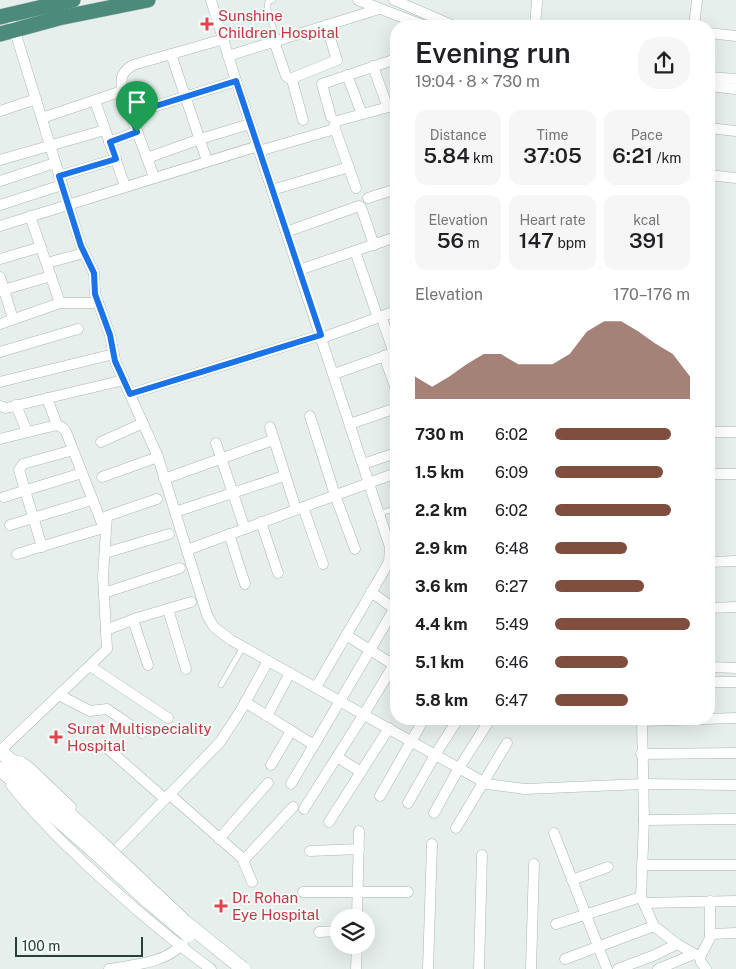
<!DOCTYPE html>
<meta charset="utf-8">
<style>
body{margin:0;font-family:"Public Sans",sans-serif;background:#f6f6f6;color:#202124;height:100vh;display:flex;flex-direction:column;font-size:19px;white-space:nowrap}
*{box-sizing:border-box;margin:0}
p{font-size:16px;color:#757577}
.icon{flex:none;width:28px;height:28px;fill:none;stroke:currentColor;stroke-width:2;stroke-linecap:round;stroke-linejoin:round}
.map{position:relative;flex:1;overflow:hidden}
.details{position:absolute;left:390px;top:20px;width:325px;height:705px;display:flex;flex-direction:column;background:#fff;border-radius:20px;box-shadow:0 5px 20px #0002}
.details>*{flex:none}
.fabs{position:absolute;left:330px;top:909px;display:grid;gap:10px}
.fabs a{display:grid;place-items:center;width:45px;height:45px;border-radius:50%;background:#fff;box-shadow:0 5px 20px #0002;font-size:25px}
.scale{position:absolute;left:15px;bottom:12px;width:128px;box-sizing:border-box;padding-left:5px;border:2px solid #24423a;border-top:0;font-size:14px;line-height:18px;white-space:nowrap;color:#24423a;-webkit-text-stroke:4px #f7fbf9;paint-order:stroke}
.pin{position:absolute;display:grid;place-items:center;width:42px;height:42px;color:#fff;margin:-51px -21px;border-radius:50% 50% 50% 0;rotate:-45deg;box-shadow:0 0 5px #0007}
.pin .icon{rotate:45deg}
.round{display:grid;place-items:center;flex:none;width:52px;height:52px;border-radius:20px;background:#f6f6f6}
.summary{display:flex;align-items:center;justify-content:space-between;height:85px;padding:0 25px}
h1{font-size:28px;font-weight:600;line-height:38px}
.figures{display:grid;grid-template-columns:repeat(3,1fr);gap:8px;height:85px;padding:5px 25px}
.figures div{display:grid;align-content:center;border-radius:12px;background:#f6f6f6;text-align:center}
.figures b{font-size:21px;font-weight:600}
.figures small{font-size:14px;font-weight:400}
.figures p{font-size:14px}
.chart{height:140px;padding:10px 25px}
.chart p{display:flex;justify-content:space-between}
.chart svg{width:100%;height:90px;margin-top:5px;fill:#7f4e3f;opacity:.7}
ul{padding:0 25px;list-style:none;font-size:16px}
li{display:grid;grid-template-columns:80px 60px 1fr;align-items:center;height:38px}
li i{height:12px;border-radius:6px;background:#7f4e3f}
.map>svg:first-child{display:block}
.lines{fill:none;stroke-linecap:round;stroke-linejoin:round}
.service-casing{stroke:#a8b8b2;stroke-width:6}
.minor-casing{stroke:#a8b8b2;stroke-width:11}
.secondary-casing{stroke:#a4bbb3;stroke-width:15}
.trunk-casing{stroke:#c2cac8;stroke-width:16}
.service{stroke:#fff;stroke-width:5}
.minor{stroke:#fff;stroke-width:10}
.secondary{stroke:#fff;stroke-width:14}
.trunk{stroke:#4c8a7c;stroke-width:15}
.secondary-bridge-casing{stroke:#a4bbb3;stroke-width:15;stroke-linecap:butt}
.secondary-bridge{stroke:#fff;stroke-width:14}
.route-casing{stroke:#fff;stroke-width:10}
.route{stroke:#1a73e8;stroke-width:6}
.health-dot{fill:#e0444e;stroke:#f7fbf9;stroke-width:2}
.labels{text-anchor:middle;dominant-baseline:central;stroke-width:4;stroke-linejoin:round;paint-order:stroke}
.health-label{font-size:15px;fill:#be3a42;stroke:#f7fbf9;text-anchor:start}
</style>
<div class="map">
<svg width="736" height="969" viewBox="0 0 736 969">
<rect width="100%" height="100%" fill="#e6efeb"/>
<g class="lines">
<defs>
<g id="service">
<polyline points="273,0 268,2 267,6 277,40"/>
<polyline points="379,514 396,508"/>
<polyline points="221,685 243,647"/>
</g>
<g id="minor">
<polyline points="211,0 236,81 390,547 389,562 316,687"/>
<polyline points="358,0 425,26"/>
<polyline points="394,0 454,26"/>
<polyline points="13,25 81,246 94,273 95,294 110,335 115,361 158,457 207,615 214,627 231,640 487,784 525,789 643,784 736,785"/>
<polyline points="535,26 537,2"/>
<polyline points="694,26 697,0"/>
<polyline points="709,33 736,36"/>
<polyline points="274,41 286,76 292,80"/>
<polyline points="171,54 207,161"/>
<polyline points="228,56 379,9"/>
<polyline points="373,66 385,100"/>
<polyline points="347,75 360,109"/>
<polyline points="709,77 736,79"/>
<polyline points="709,86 736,89"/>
<polyline points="95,101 125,186"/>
<polyline points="0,111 36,99"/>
<polyline points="130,114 236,81"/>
<polyline points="331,117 322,84 396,59"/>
<polyline points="42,118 122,91"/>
<polyline points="303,120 292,80 295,77 337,60 326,25"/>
<polyline points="709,128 736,131"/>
<polyline points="109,142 137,132"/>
<polyline points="259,151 335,129"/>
<polyline points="147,158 200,139 250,124"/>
<polyline points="0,160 105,130"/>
<polyline points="709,175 736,178"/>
<polyline points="59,176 116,159"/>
<path d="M154,177L122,91C120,77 122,72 133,65L224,39"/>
<polyline points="0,181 55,163"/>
<polyline points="356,188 334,126 337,121 396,105"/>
<polyline points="272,190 349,167"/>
<polyline points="368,198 396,189"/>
<polyline points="0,205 62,185"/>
<polyline points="30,216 60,303"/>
<polyline points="0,226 258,146"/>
<polyline points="286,232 359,206 361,207 374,245"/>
<polyline points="355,251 378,318"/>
<polyline points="0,259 41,247"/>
<polyline points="47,263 84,253"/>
<polyline points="299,270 396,237"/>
<polyline points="0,277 13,319"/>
<polyline points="0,291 51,276"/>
<polyline points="381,316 394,353"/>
<polyline points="0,324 60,303 98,303"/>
<polyline points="322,338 396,311"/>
<polyline points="0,352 78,329"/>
<polyline points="384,356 396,389"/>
<polyline points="334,374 396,352"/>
<polyline points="0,382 114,354"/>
<polyline points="130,394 321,335"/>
<polyline points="47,398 57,425"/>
<polyline points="16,405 27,432"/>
<polyline points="0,406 6,408 124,380"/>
<polyline points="310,416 335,495 355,549"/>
<polyline points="350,424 396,408"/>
<polyline points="270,427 296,509"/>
<polyline points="709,432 736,432"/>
<polyline points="0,439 57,425 63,428 66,432 105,531"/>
<polyline points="101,442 143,423"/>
<polyline points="216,443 245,529"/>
<polyline points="363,464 396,453"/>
<polyline points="709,474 736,474"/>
<polyline points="102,477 158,457"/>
<polyline points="164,479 273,440"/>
<polyline points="4,497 82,473"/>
<polyline points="303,507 323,564"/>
<polyline points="175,512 284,476"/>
<polyline points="261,522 278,573"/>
<polyline points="10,525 92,500"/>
<polyline points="229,534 245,584"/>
<polyline points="42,547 19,470 23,464 73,450"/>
<polyline points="187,550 396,473"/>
<polyline points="105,553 169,534"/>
<polyline points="17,554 103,528"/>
<polyline points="709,562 736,561"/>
<polyline points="371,592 396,610"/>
<polyline points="104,593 180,568"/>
<polyline points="709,608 736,607"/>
<polyline points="168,609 186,669"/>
<polyline points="133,620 148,665"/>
<polyline points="106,630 137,618 191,602"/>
<polyline points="346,635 394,665"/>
<polyline points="90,666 168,718"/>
<polyline points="709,667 736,668"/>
<polyline points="709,682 736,682"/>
<polyline points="59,695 90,711 107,709 142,733"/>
<polyline points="245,702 314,745"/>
<polyline points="267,716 290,673"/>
<polyline points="642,719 644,820 641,897 654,926 677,944 700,957 701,962 706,969"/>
<polyline points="642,721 736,718"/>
<polyline points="106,747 165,799"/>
<polyline points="0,751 107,649 103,576 107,516 157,499"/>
<polyline points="641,754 736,753"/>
<polyline points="337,757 361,772"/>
<polyline points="13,760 22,762 29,767 71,807"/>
<polyline points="271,765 291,731"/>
<polyline points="291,784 396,606"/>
<path d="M11,785C35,816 62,842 90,868C129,904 168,938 211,969"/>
<polyline points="169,794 242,858 252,882"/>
<polyline points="380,796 424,719"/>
<polyline points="408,803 435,755 458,719"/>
<polyline points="304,809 364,714 396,661"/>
<polyline points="434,813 459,768 487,724"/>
<polyline points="644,820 736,819"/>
<polyline points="329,822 389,728"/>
<polyline points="456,828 507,743"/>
<polyline points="554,833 607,969"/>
<polyline points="219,839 268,783"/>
<polyline points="117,849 220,742 241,710 268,661"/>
<polyline points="310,851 359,849"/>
<polyline points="243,861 293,807"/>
<polyline points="642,865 736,865"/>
<polyline points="572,880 608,867"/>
<polyline points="303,892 408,892"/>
<polyline points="644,903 736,901"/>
<polyline points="357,918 359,831"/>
<polyline points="556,924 641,897"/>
<polyline points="319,932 339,931"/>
<polyline points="710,934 736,933"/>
<polyline points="700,957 710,938 710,901"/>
<polyline points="565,959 654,926"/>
<path d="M109,969C133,965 167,963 183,943"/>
<polyline points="356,969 357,945"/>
<polyline points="428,969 432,844"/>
<polyline points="479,969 482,855"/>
<polyline points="531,969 534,864"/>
<polyline points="618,969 655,955 677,944"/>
<polyline points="658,969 694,954"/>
</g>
<g id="secondary">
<polyline points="0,751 101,843"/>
<polyline points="0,769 96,853"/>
</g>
<g id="trunk">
<polyline points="0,17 73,0"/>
<polyline points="0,34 59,18 148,0"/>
</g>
</defs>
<use href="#service" class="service-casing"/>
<use href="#minor" class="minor-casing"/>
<use href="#secondary" class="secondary-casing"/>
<use href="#trunk" class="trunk-casing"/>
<use href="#service" class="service"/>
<use href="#minor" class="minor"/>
<use href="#secondary" class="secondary"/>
<use href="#trunk" class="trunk"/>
<defs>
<g id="secondary-bridge">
<polyline points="101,843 185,922 243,969"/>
<polyline points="96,853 150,903 188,935"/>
</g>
</defs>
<use href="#secondary-bridge" class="secondary-bridge-casing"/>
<use href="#secondary-bridge" class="secondary-bridge"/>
</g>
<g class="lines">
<defs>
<polygon id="route" points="236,81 321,335 130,394 115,361 110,335 95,294 94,273 81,246 59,176 116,159 110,142 137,132 130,114"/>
</defs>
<use href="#route" class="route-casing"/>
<use href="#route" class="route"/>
</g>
<g class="health-dot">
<path d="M204.5 16.5h5v5h5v5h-5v5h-5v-5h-5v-5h5z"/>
<path d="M53.5 729.5h5v5h5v5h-5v5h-5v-5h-5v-5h5z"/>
<path d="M218.5 898.5h5v5h5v5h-5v5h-5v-5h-5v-5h5z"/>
</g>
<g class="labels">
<g class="health-label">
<text x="218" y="15">Sunshine<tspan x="218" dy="17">Children Hospital</tspan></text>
<text x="67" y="728">Surat Multispeciality<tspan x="67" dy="17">Hospital</tspan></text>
<text x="232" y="897">Dr. Rohan<tspan x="232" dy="17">Eye Hospital</tspan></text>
</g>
</g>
</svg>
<div class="fabs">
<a><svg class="icon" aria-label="layers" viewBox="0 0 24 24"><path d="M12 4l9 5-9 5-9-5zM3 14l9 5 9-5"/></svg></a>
</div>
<div class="scale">100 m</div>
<div class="pin" style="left:137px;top:132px;background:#1e9e55"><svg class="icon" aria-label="arrive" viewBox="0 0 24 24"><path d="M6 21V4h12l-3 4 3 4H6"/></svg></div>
<section class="details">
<div class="summary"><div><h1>Evening run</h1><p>19:04 · 8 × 730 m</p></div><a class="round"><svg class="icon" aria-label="share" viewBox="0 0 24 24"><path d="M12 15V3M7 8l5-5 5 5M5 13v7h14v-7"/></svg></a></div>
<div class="figures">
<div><p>Distance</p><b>5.84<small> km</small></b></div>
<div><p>Time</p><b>37:05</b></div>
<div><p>Pace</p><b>6:21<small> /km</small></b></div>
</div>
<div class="figures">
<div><p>Elevation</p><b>56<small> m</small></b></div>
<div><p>Heart rate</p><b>147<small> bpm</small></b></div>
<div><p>kcal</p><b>391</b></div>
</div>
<div class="chart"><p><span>Elevation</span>170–176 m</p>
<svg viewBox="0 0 160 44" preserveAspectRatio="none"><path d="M0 44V33L10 38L20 33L30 27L40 22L50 22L60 27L70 27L80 27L90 22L100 11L110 6L120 6L130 11L140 17L150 22L160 33V44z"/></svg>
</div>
<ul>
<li><b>730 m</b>6:02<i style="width:86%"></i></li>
<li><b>1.5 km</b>6:09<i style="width:80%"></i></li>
<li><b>2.2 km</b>6:02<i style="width:86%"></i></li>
<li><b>2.9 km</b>6:48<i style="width:53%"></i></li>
<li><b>3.6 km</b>6:27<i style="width:66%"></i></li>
<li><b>4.4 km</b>5:49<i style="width:100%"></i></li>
<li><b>5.1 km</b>6:46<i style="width:54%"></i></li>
<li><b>5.8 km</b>6:47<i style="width:54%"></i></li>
</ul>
</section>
</div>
